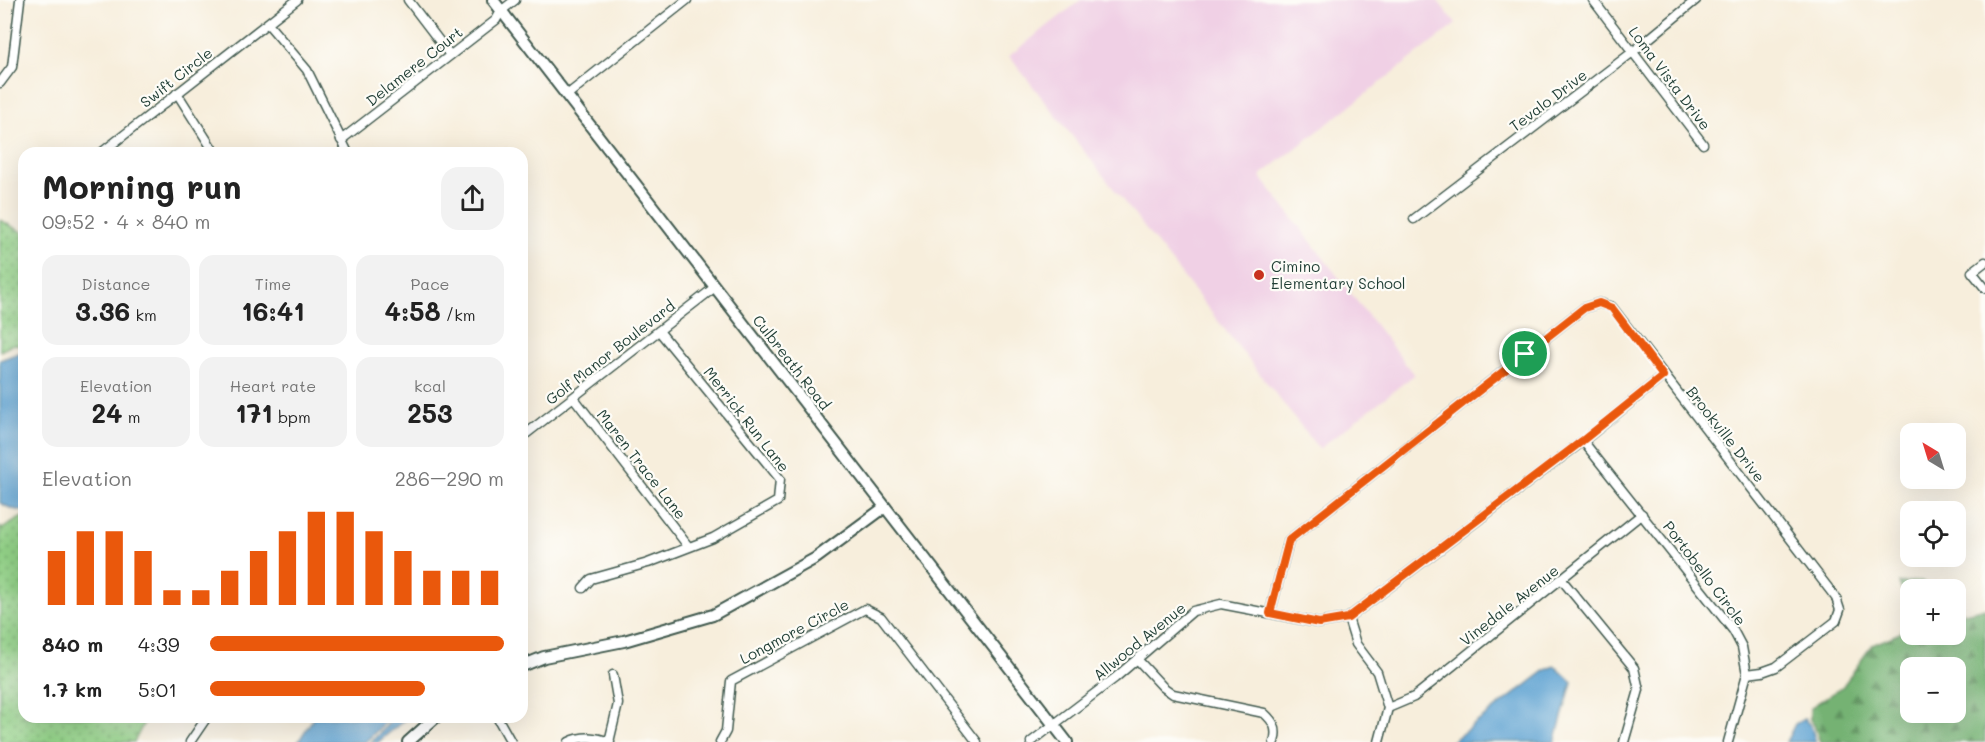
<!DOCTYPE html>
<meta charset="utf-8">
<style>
body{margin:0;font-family:Mali,sans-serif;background:#f2f2f2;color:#222;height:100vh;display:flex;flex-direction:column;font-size:22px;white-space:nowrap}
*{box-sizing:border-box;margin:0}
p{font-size:20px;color:#767676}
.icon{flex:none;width:33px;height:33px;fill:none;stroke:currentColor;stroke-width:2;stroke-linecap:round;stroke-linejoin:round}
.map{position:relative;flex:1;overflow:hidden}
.side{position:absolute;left:18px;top:147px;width:510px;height:576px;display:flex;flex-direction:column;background:#fff;border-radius:18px;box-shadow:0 6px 24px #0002}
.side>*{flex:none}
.needle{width:39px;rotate:322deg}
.fabs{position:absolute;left:1900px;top:423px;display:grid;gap:12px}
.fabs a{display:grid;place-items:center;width:66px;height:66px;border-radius:12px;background:#fff;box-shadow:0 6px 24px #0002;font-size:30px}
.pin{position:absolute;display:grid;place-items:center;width:51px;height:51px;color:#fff;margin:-26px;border:3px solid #fff;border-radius:50%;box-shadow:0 2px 6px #0007}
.round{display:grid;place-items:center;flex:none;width:63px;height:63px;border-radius:18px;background:#f2f2f2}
.head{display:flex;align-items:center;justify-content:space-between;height:102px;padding:0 24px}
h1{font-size:33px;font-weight:800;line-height:45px}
.figures{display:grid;grid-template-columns:repeat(3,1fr);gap:9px;height:102px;padding:6px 24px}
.figures div{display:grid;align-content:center;border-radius:15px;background:#f2f2f2;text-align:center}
.figures b{font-size:26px;font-weight:800}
.figures small{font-size:16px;font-weight:400}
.figures p{font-size:16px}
.chart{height:168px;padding:12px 24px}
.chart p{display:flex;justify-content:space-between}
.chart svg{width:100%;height:108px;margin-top:6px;stroke:#ea580c;stroke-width:6}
ul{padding:0 24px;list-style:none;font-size:20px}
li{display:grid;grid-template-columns:96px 72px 1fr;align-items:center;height:45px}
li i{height:15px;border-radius:8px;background:#ea580c}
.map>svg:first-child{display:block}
.built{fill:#f0d0e5}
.grass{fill:url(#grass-dots);stroke:#58865d;stroke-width:1.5}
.forest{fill:url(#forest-firs);stroke:#4a7854;stroke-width:1.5;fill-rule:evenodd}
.water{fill:#5da2d2;stroke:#3e7083;stroke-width:1.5}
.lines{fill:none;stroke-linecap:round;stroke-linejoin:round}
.minor-casing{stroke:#3f584d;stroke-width:11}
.tertiary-casing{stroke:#3f584d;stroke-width:14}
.minor{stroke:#fff;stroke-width:8}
.tertiary{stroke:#fff;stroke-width:10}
.route-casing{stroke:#fff;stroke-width:12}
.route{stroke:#ea580c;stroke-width:8}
.poi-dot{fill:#c8321e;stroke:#fdfcf7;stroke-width:2}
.labels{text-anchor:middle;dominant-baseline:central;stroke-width:4.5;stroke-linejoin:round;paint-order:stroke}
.street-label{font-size:15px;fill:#1f3d34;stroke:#fdfcf7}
.poi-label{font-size:15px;fill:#1f3d34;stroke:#fdfcf7;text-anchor:start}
</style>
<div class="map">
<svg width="1985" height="742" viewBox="0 0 1985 742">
<defs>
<pattern id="grass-dots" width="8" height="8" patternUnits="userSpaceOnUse" patternTransform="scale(1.5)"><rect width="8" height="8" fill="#91d086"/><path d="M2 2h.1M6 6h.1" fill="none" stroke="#76aa6e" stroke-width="1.8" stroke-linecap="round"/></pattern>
<pattern id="forest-firs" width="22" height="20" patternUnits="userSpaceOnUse" patternTransform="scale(1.5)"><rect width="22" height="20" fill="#74b273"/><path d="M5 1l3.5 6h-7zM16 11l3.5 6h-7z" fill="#5f925f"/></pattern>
</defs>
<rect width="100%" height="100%" fill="#fdfcf7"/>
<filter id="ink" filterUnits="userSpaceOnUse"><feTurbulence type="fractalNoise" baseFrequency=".0167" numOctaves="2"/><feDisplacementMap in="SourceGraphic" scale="12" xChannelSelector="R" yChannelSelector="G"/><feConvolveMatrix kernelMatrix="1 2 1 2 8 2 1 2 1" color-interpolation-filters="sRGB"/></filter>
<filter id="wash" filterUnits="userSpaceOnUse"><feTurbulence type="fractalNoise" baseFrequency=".008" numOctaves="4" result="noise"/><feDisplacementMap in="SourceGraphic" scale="24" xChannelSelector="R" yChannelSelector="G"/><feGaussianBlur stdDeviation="1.35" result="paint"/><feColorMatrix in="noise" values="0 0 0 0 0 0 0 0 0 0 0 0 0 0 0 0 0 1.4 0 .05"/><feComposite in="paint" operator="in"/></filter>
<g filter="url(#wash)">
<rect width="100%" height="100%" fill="#f7eedc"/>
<polygon class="built" points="1081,0 1437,0 1456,24 1260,176 1414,375 1319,449 1009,56"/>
<g class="grass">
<polygon points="0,220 24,233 24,346 14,344 0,351"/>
<polygon points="24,516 24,717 147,717 134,742 0,742 0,527 2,529"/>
</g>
<path class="forest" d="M1922,581L1932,589L1911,590V634H1956V607L1965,613L1985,608V742H1820L1814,725L1810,720V708L1843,686L1872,645L1900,633L1911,613L1899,583ZM1911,668H1956V712H1911Z"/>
<g class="water">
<polygon points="24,351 24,511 12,509 0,503 0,360"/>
<polygon points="1555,666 1572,682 1555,742 1451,742 1546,670"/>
<polygon points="314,717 391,717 365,742 298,742"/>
<polygon points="398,717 408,717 378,742 371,742 389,723"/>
<polygon points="1804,719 1811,726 1816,742 1786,742 1795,724"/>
</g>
</g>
<g filter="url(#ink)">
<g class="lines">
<defs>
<g id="minor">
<polyline points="408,0 450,55"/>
<polyline points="1593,0 1703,144"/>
<polyline points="268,24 307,70 348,153"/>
<polyline points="0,83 12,67 20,0"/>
<polyline points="177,93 215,153"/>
<polyline points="567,95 687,0"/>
<polyline points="341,140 496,20 501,11 515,0"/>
<polyline points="101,153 297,0"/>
<polyline points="1414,219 1634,51 1696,0"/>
<polyline points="1985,262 1972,272 1985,288"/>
<polyline points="574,398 688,546"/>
<polyline points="522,437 715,287"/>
<polyline points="1583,441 1733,630 1742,647 1747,674 1728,742"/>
<polyline points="1562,580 1634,668 1639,690 1624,742"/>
<polyline points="583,588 591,579 648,563 713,538 778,501 780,479 659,331"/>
<polyline points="1270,613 1289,540 1584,308 1599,303 1612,307 1836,598 1840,610 1836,621 1776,667 1762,672 1747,674"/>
<polyline points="1348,618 1356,644 1377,672 1388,708 1379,742"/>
<path d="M1137,659L1163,687L1173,694L1264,713C1274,722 1278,729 1274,742"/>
<polyline points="1388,708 1414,697 1642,514"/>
<polyline points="497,717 511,742"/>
<polyline points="190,742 207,717"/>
<path d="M569,742C583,735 595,737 610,742"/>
<polyline points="609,742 618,704 613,675"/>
<polyline points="720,742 726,731 731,681 865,609 881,617 977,742"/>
<polyline points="1031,742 1115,678 1193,611 1221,604 1319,623 1348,618 1583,441 1663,376"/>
</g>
<g id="tertiary">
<polyline points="493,0 1067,742"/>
<polyline points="522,666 544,657 624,641 713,615 816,558 885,507"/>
<polyline points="408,742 436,717"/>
</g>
</defs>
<use href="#minor" class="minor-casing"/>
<use href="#tertiary" class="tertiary-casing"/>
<use href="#minor" class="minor"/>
<use href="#tertiary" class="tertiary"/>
</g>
</g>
<g class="lines" filter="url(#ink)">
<defs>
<polygon id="route" points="1599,303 1612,308 1663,376 1582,441 1348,618 1319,623 1270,613 1289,540 1584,308"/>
</defs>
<use href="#route" class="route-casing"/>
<use href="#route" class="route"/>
</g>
<circle class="poi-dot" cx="1259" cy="275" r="6"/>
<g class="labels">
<g class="street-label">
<text transform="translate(414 66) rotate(-38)">Delamere Court</text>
<text transform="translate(176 77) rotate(-38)">Swift Circle</text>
<text transform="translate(1670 78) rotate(53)">Loma Vista Drive</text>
<text transform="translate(1548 100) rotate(-37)">Tevalo Drive</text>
<text transform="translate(610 352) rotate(-38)">Golf Manor Boulevard</text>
<text transform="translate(792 362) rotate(52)">Culbreath Road</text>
<text transform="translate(747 419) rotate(52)">Merrick Run Lane</text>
<text transform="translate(1726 434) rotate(52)">Brookville Drive</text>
<text transform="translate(642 464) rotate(52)">Maren Trace Lane</text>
<text transform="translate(1705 573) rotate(53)">Portobello Circle</text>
<text transform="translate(1509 605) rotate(-38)">Vinedale Avenue</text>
<text transform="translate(794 631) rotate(-28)">Longmore Circle</text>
<text transform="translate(1139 641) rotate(-39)">Allwood Avenue</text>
</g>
<g class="poi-label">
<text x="1271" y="266">Cimino<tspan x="1271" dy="17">Elementary School</tspan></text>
</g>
</g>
</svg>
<div class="fabs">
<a><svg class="needle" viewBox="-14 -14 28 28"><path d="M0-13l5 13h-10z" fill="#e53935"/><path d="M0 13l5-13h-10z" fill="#767676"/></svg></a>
<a><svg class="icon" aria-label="locate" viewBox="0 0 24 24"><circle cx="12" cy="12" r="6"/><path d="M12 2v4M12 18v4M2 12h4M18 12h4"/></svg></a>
<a>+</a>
<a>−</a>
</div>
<div class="pin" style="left:1525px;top:354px;background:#1e9e55"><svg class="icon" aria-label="arrive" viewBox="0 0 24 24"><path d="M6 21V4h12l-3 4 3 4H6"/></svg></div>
<section class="side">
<div class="head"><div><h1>Morning run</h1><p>09:52 · 4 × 840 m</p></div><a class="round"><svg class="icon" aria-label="share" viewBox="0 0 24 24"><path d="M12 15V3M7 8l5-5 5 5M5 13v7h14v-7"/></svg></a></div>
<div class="figures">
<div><p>Distance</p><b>3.36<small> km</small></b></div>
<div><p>Time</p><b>16:41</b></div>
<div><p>Pace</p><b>4:58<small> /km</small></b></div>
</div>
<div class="figures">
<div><p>Elevation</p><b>24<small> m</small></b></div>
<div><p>Heart rate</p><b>171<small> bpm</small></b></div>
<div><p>kcal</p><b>253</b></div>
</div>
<div class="chart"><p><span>Elevation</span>286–290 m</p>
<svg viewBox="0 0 160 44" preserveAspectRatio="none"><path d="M5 44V22M15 44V14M25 44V14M35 44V22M45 44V38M55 44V38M65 44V30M75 44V22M85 44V14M95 44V6M105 44V6M115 44V14M125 44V22M135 44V30M145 44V30M155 44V30"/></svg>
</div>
<ul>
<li><b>840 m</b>4:39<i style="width:100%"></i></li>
<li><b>1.7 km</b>5:01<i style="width:73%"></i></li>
</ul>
</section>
</div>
